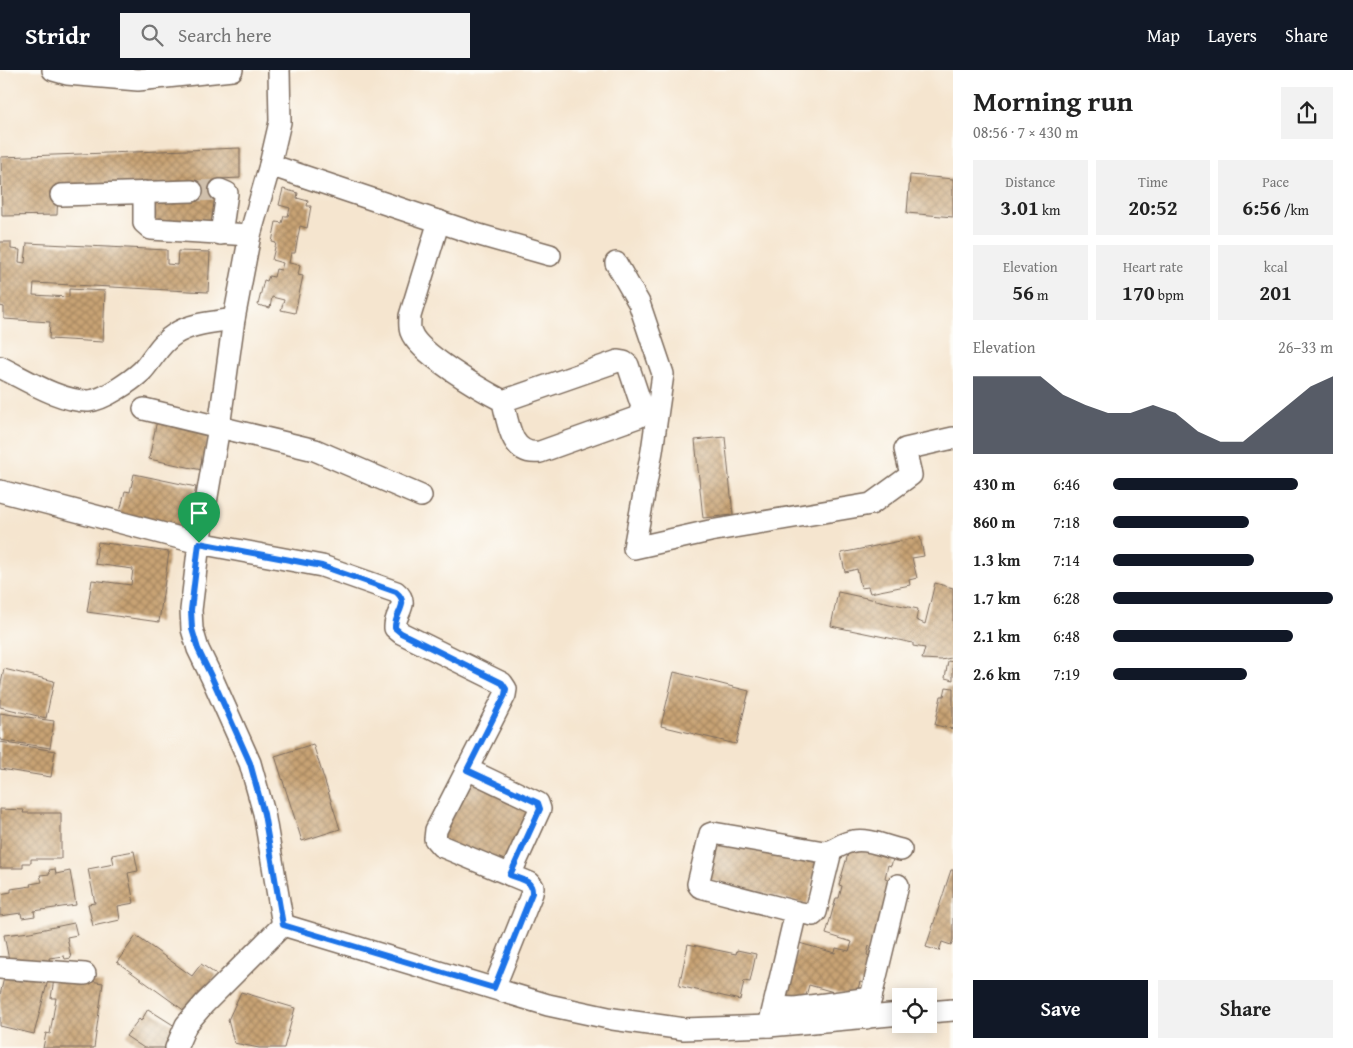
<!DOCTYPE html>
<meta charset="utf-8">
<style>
body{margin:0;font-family:"Gentium Book Plus",serif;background:#f2f2f2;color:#222;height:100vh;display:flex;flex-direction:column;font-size:19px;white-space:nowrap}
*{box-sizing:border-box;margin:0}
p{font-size:16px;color:#767676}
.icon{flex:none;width:28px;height:28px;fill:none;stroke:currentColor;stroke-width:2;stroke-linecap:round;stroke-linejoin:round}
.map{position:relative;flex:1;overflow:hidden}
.details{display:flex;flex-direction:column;background:#fff;width:400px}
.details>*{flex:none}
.buttons{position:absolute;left:892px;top:918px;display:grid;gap:10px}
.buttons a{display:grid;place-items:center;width:45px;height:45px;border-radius:0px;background:#fff;box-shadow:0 2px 12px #0003;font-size:25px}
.pin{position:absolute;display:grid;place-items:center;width:42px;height:42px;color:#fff;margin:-51px -21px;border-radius:50% 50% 50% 0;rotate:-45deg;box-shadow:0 0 5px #0007}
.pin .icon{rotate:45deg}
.round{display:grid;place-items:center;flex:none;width:52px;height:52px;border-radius:0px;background:#f2f2f2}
.overview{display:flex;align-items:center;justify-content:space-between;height:85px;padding:0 20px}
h1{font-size:28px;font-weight:800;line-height:38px}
.stats{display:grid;grid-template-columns:repeat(3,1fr);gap:8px;height:85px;padding:5px 20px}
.stats div{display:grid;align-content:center;border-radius:0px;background:#f2f2f2;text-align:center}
.stats b{font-size:21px;font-weight:800}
.stats small{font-size:14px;font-weight:400}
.stats p{font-size:14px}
.chart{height:140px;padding:10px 20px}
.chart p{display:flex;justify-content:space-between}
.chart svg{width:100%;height:90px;margin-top:5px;fill:#111827;opacity:.7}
.cta{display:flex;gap:10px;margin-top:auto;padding:10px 20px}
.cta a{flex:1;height:58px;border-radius:0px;background:#111827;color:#fff;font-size:20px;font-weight:800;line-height:58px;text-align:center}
.cta a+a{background:#f2f2f2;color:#222}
ul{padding:0 20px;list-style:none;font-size:16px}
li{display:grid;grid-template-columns:80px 60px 1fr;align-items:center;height:38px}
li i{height:12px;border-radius:6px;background:#111827}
header{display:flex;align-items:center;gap:30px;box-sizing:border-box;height:70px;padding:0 25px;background:#111827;color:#fff}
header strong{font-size:24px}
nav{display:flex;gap:28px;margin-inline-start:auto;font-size:18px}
.search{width:350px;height:45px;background:#f2f2f2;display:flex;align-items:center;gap:12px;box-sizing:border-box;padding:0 18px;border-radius:0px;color:#767676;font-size:19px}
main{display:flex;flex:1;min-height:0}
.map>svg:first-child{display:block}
.building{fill:url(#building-cross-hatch)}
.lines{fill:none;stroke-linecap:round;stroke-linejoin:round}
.minor-tunnel{stroke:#d0c0ac;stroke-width:21;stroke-dasharray:21 11;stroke-linecap:butt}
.minor-casing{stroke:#7c6b5c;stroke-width:24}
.minor{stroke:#fff;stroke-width:21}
.route-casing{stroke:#fff;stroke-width:10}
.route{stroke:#1a73e8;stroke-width:6}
</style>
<header>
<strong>Stridr</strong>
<div class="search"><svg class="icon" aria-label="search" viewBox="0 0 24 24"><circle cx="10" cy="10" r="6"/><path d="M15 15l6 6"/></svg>Search here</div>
<nav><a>Map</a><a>Layers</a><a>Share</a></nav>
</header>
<main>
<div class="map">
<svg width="953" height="978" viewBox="0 0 953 978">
<defs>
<pattern id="building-cross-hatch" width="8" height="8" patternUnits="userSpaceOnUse" patternTransform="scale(1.25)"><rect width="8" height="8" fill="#c8a375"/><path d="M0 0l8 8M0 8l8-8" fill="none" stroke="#a4855f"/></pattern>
</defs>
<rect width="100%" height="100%" fill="#fdfcf7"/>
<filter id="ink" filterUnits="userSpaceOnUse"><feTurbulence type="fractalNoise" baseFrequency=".02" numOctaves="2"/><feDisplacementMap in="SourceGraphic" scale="10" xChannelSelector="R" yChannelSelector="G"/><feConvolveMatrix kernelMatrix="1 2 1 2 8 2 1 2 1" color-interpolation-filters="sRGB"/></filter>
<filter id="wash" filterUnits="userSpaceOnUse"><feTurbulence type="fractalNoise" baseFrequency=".0096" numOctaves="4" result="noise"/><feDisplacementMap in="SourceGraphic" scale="20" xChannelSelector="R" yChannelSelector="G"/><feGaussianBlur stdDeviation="1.12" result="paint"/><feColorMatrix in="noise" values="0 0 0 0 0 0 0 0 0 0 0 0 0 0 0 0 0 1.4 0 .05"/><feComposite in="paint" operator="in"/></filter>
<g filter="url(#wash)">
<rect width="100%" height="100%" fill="#f5e5cf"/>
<g id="blocks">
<g class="building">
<polygon points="240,78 240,108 219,109 218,155 150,157 150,132 58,120 57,145 2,146 1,87"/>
<polygon points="910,105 953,109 953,147 907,143"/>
<polygon points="283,119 298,123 297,128 308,131 307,136 311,136 307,158 300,156 295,183 291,183 289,193 300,195 298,205 303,206 295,243 281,240 284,230 272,227 270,238 258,235 264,210 267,211 269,206 274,207 276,199 281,200 283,193 272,190 276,173 272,172 276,152 282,153 284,146 288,146 290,138 279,135"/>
<polygon points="0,172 11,172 11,179 20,180 19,192 25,193 27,173 167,180 167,194 177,195 178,181 210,182 208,222 34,213 33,225 69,227 69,219 105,221 103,272 49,269 50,252 4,249 4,237 0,236"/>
<polygon points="157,350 210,360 202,400 149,389"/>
<polygon points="725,367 733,445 703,448 695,370"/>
<polygon points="134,404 196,417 187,460 119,446 125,421 130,422"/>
<polygon points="920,467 924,486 912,488 917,508 909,510 910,515 870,523 868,517 861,518 857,499 845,502 841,483"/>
<polygon points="98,472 169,482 159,552 87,542 92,510 131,515 133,499 95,494"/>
<polygon points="935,513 953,518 953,586 951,588 941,590 922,589 925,578 913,576 913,573 831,556 838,522 918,539 916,550 925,554"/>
<polygon points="948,591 953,592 953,610 945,608"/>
<polygon points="4,599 54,611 46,648 0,637 0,618"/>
<polygon points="674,602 749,621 736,674 661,656"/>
<polygon points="946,617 953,618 953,659 935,655 941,626 944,626"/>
<polygon points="0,643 54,651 50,678 0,670"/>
<polygon points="0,672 55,681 51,707 0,699"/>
<polygon points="313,674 340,759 302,771 275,686"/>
<polygon points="470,707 535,739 506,800 440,769"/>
<polygon points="0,739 24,740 23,743 61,743 61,789 31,789 31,793 23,793 23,798 0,798"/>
<polygon points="715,768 803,785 802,789 817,793 807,834 705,809"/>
<polygon points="877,776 893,784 892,789 893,789 891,796 888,795 885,808 890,810 875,878 869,876 867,885 875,887 864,913 860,912 855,928 809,915 804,933 784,928 799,873 835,883 836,878 849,881 852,872 826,864 836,828 839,828 842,816 839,815 850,777 875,784"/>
<polygon points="134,781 138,801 128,803 134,833 118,836 120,850 93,856 88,834 95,833 88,799 114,794 112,785"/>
<polygon points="55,799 56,804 70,801 76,835 34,841 35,846 22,848 21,843 0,846 0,824 11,822 11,819 31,816 30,814 42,812 40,805 50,804 49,800"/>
<polygon points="951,800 953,800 953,870 951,875 942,872 939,881 926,877"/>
<polygon points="74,853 77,865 67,867 71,888 65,889 64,886 49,888 50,892 34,894 33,889 20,891 9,890 4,865 30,862"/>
<polygon points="136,866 192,906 201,894 217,905 189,944 117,892"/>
<polygon points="688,874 736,884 737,880 756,884 750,912 744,911 740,930 679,916"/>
<polygon points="6,899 48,910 34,964 0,956 0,925"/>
<polygon points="54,909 84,910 103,913 94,978 43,978 46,963 50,964 56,928 51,928"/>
<polygon points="241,922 295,938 284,978 259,978 234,973 228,950"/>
<polygon points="148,939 178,958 167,978 144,978 126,966 139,949 141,951"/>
</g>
</g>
</g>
<g filter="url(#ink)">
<use href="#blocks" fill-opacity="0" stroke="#7c6b5c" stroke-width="1"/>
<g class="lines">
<polyline class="minor-tunnel" points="192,121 220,120"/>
<defs>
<g id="minor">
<polyline points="53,0 67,4 138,10 232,0"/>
<polyline points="279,0 280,52 270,95 250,165 234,249 219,357 199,473 191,540 192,559 198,579 212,608 250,693 264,743 283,855"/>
<polyline points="270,95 476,164 550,185"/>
<polyline points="220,120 227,123 221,164"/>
<polyline points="144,122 144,153 151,159 250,165"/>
<polyline points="61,125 192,121"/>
<path d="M439,151L410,246C410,251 409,258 411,262C418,283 482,320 503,331C508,354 511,386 540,382L638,347L642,337L628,295L624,292L618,291L503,331"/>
<polyline points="616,193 639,233 663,304 652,381 634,478 710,461 871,434 911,405 905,379 953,368"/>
<path d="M0,297C25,309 60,332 89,331C104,330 131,311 142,301C153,289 160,273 175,264C192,253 215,252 234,249"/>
<polyline points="144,339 315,380 421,426"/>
<path d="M0,421L199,473L322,496L396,522C411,534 394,543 395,558L401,563L502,613L506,619L505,625L436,760L435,769L441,776L530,813L533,817L532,823L494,918"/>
<polyline points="467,699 538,733 540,739 510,805"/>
<polyline points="796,842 813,845 816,842 831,781"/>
<polyline points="283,855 548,935 613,949 684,959 769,956 901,944"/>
<polyline points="0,898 85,904"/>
<polyline points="774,937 795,938 871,928"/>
<polyline points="929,942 953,940"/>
<polyline points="866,948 898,815"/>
<path d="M769,956L796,842L700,817L698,814L710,764L713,763L824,782C835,781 842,772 854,771C868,768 887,777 901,780"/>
<polyline points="176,978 186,955 204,934 283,855"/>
</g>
</defs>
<use href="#minor" class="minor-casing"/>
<use href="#minor" class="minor"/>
</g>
</g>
<g class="lines" filter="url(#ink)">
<defs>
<path id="route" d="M199,473L322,496L396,522C411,534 394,543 395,558L401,563L502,613L506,619L505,625L467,700L538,733L540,739L510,805C520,809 533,810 532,823L494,918L283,855L264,744L250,693L212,608L198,579L192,559L191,540Z"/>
</defs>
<use href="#route" class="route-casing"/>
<use href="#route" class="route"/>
</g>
</svg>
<div class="buttons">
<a><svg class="icon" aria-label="locate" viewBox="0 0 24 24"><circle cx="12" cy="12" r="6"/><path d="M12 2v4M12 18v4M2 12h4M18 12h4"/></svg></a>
</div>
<div class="pin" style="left:199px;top:473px;background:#1e9e55"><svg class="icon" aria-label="arrive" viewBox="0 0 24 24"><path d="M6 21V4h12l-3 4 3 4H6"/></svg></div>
</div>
<section class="details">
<div class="overview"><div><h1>Morning run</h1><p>08:56 · 7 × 430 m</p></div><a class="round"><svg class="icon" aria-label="share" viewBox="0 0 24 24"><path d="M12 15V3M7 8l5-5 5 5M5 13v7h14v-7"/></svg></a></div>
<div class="stats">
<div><p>Distance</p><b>3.01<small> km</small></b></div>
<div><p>Time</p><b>20:52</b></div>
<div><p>Pace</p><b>6:56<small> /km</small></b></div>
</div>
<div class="stats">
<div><p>Elevation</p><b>56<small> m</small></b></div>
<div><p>Heart rate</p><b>170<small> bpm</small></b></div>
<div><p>kcal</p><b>201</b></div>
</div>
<div class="chart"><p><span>Elevation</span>26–33 m</p>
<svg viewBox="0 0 160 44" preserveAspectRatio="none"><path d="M0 44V6L10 6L20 6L30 6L40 15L50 20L60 24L70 24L80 20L90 24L100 33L110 38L120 38L130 29L140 20L150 11L160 6V44z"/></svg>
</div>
<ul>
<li><b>430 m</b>6:46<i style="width:84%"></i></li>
<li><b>860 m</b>7:18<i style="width:62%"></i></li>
<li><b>1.3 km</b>7:14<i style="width:64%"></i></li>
<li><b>1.7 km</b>6:28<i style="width:100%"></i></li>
<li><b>2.1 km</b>6:48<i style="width:82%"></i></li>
<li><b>2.6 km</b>7:19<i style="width:61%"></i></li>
</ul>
<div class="cta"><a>Save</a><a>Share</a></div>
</section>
</main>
